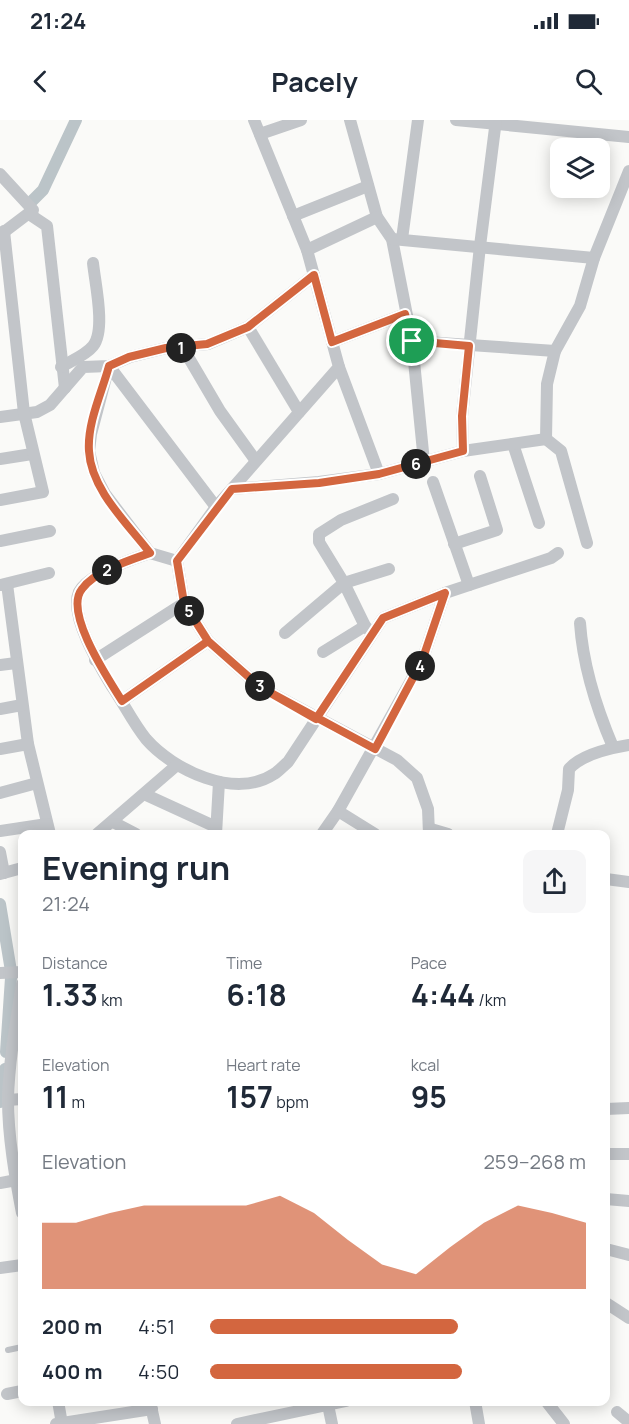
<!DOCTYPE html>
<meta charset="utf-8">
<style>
body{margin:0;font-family:Manrope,sans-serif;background:#f6f6f7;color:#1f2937;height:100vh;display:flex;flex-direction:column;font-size:22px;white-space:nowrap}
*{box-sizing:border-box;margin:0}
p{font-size:20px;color:#747a83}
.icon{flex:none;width:33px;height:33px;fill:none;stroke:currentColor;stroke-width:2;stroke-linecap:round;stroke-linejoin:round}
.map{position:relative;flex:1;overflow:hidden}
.drawer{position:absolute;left:18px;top:710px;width:592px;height:576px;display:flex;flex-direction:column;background:#fff;border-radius:12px;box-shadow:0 3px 15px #0003}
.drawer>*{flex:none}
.tools{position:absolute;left:550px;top:18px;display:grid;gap:12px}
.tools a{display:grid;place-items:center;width:60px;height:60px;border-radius:12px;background:#fff;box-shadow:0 3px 15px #0003;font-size:30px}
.pin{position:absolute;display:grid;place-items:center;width:51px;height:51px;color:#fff;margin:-26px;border:3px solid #fff;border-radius:50%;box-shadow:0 2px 6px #0007}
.km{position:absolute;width:30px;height:30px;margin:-15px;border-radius:50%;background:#222;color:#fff;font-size:16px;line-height:30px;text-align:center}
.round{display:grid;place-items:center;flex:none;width:63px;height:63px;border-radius:12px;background:#f6f6f7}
.overview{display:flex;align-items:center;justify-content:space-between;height:102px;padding:0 24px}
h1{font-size:33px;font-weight:700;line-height:45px}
.figures{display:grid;grid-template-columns:repeat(3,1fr);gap:9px;height:102px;padding:6px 24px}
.figures div{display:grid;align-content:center}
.figures b{font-size:30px;font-weight:700}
.figures small{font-size:16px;font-weight:400}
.figures p{font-size:16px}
.chart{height:168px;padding:12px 24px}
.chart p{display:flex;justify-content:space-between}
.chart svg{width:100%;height:108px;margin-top:6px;fill:#d3663f;opacity:.7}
ul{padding:0 24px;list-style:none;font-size:20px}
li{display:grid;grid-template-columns:96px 72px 1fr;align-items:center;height:45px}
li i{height:15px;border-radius:8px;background:#d3663f}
.status{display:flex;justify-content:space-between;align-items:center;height:42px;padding:0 30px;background:#fff;direction:ltr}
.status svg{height:16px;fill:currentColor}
header{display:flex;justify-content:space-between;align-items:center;height:78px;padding:0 24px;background:#fff;font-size:27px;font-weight:700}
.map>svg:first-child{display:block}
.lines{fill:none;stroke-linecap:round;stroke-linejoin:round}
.canal{stroke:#bbc4c8;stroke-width:12}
.lane{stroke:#c2c5c9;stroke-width:6}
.street{stroke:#c2c5c9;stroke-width:12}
.route-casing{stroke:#fff;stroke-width:12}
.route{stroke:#d3663f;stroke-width:8}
</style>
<div class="status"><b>21:24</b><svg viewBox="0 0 49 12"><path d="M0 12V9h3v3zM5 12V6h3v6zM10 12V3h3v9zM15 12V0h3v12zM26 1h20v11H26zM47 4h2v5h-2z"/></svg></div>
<header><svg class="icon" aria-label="back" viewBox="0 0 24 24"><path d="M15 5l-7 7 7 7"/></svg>Pacely<svg class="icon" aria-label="search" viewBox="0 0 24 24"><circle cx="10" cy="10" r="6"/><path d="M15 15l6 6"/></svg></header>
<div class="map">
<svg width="629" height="1304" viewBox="0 0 629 1304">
<rect width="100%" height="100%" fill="#fafaf8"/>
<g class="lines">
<g class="canal">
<polyline points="32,81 43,70 76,0"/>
<polyline points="0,784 11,851"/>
<polyline points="6,932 11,858"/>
<polyline points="0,982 5,949"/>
</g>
<polyline class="lane" points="8,1230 22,1227"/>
<g class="street">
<polyline points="254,0 307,130 339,247 216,387 177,441 184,483 208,521 260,567 397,640 417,658 428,689 429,714"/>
<polyline points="350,0 377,97 392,119 412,221 424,342"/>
<polyline points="456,0 629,17"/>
<polyline points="260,14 301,0"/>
<polyline points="0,54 33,90 0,115"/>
<polyline points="29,94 47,106 65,268"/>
<polyline points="293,96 368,66"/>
<polyline points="392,119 594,138"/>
<polyline points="402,119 418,0"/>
<polyline points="307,130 377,97"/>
<polyline points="248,207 299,292"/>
<polyline points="412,221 555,231"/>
<polyline points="332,222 405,194"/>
<polyline points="183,228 220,291 256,341"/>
<path d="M61,247C71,241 86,235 93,226C106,210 95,163 93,143"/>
<polyline points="339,247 379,354"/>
<polyline points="0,297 37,292 50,285 83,247 109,246 130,237 166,228 208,224 248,207 314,155"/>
<polyline points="546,319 561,331 587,423"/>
<polyline points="513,324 539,403"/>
<polyline points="463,331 462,296 480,126 496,0"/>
<polyline points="0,339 32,334"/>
<polyline points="433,362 469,465"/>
<polyline points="232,369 319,362 379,354 463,331 546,319 547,264 555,231 580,186 594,138 629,51"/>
<polyline points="0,380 43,372 24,293 4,111"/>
<polyline points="0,421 50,411"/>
<polyline points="454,424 497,410 480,356"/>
<path d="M150,433C132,439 88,454 79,472C69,495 99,545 111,565C123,582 133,603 146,619C173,650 235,680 274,654C279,651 283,646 288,642L383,498L445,473L551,438L558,433"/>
<polyline points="177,441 150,433 105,374 94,353 89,331 91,314 109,246 216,387"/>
<polyline points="7,464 28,624 50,714"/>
<polyline points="1,465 49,453"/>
<path d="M580,503C583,547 596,587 613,627"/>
<polyline points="365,506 344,463 319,422 319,414 341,400 393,379"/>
<polyline points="285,513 344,463 389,449"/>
<polyline points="323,532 365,506 370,511"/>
<polyline points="95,540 184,483"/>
<polyline points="0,545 16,543"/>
<polyline points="122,581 208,521"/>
<polyline points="0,589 22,585"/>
<polyline points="0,629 28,624"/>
<polyline points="0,673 37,663"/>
<polyline points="144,674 216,707"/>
<polyline points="338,691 422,541 445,473"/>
<polyline points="113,702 136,714"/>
<polyline points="431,709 448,714"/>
<polyline points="0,711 47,704"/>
<polyline points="97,714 177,645"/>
<polyline points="216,714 219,662"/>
<polyline points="322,714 338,691 375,714"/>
<path d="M557,714L568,670L569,649C581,635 611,628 629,625"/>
<polyline points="0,732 4,753"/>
<polyline points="0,754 22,748"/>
<polyline points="606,759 629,762"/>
<polyline points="0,853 22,852"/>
<path d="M22,864C16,902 9,940 8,979C8,1017 15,1056 22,1093"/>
<polyline points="8,980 22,979"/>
<polyline points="606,989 629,988"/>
<polyline points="606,1034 629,1034"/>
<polyline points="0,1063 22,1059"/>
<polyline points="606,1079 629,1081"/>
<polyline points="606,1129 629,1135"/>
<polyline points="0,1148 22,1145"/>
<polyline points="606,1183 629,1198"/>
<polyline points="7,1274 22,1271"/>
<polyline points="58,1281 62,1304"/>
<polyline points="475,1281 479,1304"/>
<polyline points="546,1281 564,1304"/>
<polyline points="150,1282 155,1304"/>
<polyline points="328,1285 332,1304"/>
<polyline points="617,1292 629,1302"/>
<polyline points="56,1304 152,1289"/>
<polyline points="237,1304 346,1281"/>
</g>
</g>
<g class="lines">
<defs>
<path id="route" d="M412,221L405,194L332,222L314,155L248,207L207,224L166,228L129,237L109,246C102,272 87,303 89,331C91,370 128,404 150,433C130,440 95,451 82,469C63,492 109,560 122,581L208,521L260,567L316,599L383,498L445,473L422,541L375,629L260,567L208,521L184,483L177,441L232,369L319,363L379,354L463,331L462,296L469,226L412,221"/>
</defs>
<use href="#route" class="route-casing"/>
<use href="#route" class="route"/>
</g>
</svg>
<div class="tools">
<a><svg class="icon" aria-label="layers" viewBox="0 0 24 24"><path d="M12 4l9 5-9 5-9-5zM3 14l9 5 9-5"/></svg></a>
</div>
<div class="pin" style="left:412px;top:221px;background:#1e9e55"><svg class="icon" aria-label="arrive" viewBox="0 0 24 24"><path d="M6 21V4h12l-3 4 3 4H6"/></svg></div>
<b class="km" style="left:181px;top:228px">1</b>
<b class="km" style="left:107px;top:450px">2</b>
<b class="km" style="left:260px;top:566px">3</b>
<b class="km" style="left:420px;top:546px">4</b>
<b class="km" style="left:189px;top:491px">5</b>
<b class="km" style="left:416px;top:344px">6</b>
<section class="drawer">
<div class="overview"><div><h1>Evening run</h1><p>21:24</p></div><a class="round"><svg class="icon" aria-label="share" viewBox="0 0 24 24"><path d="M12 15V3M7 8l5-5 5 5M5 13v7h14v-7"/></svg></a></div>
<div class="figures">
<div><p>Distance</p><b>1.33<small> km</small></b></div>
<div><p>Time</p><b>6:18</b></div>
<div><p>Pace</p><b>4:44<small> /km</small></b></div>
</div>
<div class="figures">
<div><p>Elevation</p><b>11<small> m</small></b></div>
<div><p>Heart rate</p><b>157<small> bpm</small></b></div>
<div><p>kcal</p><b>95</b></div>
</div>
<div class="chart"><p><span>Elevation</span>259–268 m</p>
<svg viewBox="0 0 160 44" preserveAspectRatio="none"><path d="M0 44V17L10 17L20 13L30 10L40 10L50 10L60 10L70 6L80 13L90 24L100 34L110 38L120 27L130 17L140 10L150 13L160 17V44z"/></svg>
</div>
<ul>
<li><b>200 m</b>4:51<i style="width:66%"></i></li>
<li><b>400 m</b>4:50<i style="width:67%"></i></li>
</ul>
</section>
</div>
